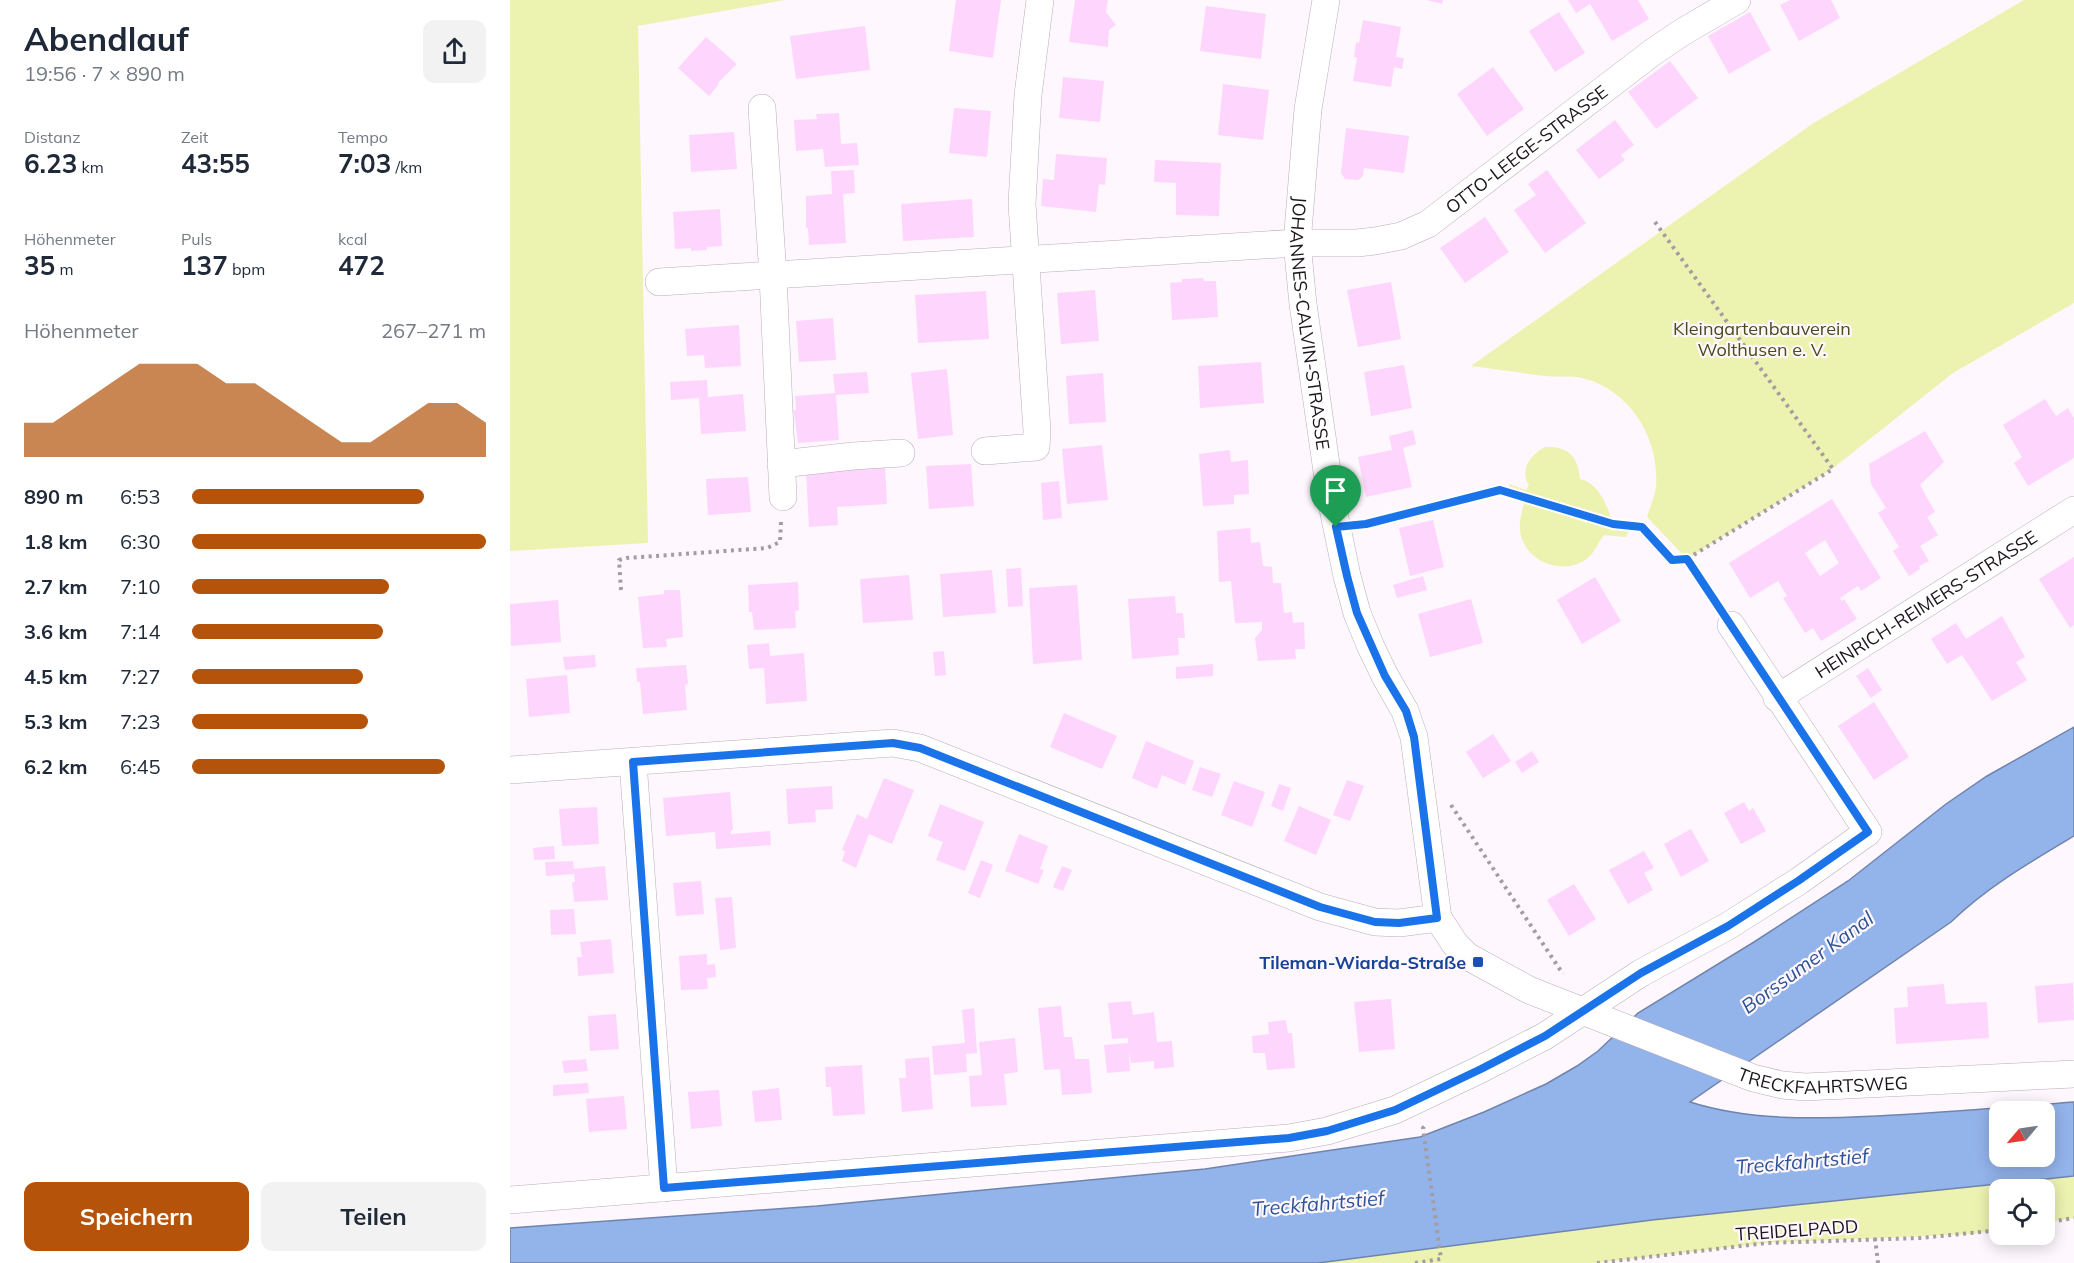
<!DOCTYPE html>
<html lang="de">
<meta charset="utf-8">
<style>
body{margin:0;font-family:Mulish,sans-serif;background:#f2f2f3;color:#1f2937;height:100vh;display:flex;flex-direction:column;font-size:22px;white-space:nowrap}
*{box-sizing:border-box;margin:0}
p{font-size:20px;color:#747a83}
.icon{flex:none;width:33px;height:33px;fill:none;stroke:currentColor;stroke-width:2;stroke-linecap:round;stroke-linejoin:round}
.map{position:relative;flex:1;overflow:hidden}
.drawer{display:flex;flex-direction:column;background:#fff;width:510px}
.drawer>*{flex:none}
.needle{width:39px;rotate:241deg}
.tools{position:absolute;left:1479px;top:1101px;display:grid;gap:12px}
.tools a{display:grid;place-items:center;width:66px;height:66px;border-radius:12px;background:#fff;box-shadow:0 3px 15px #0003;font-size:30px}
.pin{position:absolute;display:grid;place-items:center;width:51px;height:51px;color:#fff;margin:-62px -26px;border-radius:50% 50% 50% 0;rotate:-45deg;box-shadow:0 0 6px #0007}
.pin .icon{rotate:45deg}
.round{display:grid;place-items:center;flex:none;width:63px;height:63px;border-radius:12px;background:#f2f2f3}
.summary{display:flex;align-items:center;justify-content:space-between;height:102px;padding:0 24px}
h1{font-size:33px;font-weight:700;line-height:45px}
.figures{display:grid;grid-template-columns:repeat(3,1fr);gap:9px;height:102px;padding:6px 24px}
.figures div{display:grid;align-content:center}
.figures b{font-size:26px;font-weight:700}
.figures small{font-size:16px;font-weight:400}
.figures p{font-size:16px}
.chart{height:168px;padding:12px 24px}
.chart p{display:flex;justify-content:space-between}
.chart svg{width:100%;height:108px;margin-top:6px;fill:#b45309;opacity:.7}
.cta{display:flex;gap:12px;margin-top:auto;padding:12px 24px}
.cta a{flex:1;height:69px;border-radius:12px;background:#b45309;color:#fff;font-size:24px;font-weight:700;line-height:69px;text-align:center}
.cta a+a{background:#f2f2f3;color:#1f2937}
ul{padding:0 24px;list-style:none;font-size:20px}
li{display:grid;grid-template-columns:96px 72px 1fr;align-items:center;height:45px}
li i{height:15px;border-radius:8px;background:#b45309}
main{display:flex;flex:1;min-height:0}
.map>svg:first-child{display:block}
.green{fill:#ecf2b0}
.water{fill:#93b3eb;stroke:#6f84ad;stroke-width:1.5;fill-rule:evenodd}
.building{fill:#fed5fd;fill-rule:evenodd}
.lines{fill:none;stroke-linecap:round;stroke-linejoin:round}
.minor-casing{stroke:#bbacba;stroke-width:28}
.path{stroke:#a39da2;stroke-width:4;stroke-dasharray:3 4.5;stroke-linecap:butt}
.minor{stroke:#fff;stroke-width:27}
.route-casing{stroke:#fff;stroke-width:12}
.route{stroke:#1a73e8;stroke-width:8}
.transit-dot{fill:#1a4fb4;stroke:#fef7fd;stroke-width:2}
.labels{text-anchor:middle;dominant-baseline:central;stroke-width:4.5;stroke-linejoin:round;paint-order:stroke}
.street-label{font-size:18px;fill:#1b161b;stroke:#fef7fd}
.park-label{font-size:18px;fill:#494c1a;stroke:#fef7fd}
.transit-label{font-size:18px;font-weight:bold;fill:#164399;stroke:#fef7fd;text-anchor:end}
.water-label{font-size:20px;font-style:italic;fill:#2d5395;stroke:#fef7fd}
</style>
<main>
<section class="drawer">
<div class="summary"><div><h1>Abendlauf</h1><p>19:56 · 7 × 890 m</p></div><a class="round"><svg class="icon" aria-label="share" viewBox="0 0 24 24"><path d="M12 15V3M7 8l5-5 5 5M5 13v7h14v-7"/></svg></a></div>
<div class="figures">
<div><p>Distanz</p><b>6.23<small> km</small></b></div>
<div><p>Zeit</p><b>43:55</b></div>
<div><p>Tempo</p><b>7:03<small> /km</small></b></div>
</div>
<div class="figures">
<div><p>Höhenmeter</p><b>35<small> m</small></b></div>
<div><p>Puls</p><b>137<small> bpm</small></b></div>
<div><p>kcal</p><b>472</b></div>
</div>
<div class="chart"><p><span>Höhenmeter</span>267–271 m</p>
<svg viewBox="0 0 160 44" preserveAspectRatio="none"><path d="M0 44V30L10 30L20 22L30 14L40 6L50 6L60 6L70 14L80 14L90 22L100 30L110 38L120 38L130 30L140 22L150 22L160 30V44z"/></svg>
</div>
<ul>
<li><b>890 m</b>6:53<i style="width:79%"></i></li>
<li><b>1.8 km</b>6:30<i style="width:100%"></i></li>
<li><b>2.7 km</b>7:10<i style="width:67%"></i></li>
<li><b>3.6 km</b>7:14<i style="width:65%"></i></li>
<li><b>4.5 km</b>7:27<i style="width:58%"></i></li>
<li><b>5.3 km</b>7:23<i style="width:60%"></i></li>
<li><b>6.2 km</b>6:45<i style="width:86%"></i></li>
</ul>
<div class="cta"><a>Speichern</a><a>Teilen</a></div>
</section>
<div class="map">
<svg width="1564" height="1263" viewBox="0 0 1564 1263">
<rect width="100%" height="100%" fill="#fef7fd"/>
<g class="green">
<polygon points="0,0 275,0 128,26 138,543 0,551"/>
<path d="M1514,0H1564V303L1443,373L1322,469L1177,559L1137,517C1140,507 1145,496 1146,486C1150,437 1118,386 1067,377C1056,376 1045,377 1035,376C1010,373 986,369 961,366L1302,124Z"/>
<path d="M1035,447C1058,446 1068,456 1070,479C1089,483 1099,508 1103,526L1120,528L1116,537L1094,535C1088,542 1085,552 1078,558C1054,577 1013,562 1010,530C1009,521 1012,512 1014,503L1001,497L999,484L1016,490L1019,485C1009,470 1021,454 1035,447Z"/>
<polygon points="1564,1176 1564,1218 1535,1223 1534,1190 1490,1190 1489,1230 1463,1234 1257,1243 1087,1263 808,1263 1142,1220"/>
</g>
<path class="water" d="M1564,727V836C1522,861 1477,887 1441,922L1180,1102C1240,1121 1305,1119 1367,1116C1433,1113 1498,1107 1564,1102V1176L1142,1220L808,1263H0V1228L307,1206L695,1169L910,1137L974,1112L1036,1084L1067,1066L1088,1051L1128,1013L1244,942L1338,881L1436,804L1477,776ZM1490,1112H1534V1156H1490Z"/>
<g class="building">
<polygon points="446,0 491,0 483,58 439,51"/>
<polygon points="565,0 598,0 596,12 606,25 599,30 598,47 559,42"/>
<polygon points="917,0 933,0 932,4"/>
<polygon points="1058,0 1128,0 1139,19 1102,41 1080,4 1066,13"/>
<polygon points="1280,0 1321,0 1330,18 1289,41 1270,5"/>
<polygon points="696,6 756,14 751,59 690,51"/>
<polygon points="1049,12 1075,53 1045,72 1019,31"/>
<polygon points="1240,12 1261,50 1219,74 1198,36"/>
<polygon points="853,20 891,27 886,57 894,58 892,69 884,67 881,87 843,81 847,58 844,57 846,42 849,43"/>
<polygon points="355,26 360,70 286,79 280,36"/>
<polygon points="196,37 227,64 208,83 209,84 199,96 168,68"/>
<polygon points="1160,61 1188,98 1146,129 1118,92"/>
<polygon points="983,67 1014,109 977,136 947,94"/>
<polygon points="553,77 594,81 590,122 549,118"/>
<polygon points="713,84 759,90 753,140 708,135"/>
<polygon points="444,108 481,111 477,157 439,153"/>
<polygon points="329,113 331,144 347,143 349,165 315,167 313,149 286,151 284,120 307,119 306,114"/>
<polygon points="1105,120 1124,145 1111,155 1115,160 1089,179 1066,150"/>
<polygon points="836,128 899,136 894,173 854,168 853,176 848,180 835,179 831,173"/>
<polygon points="224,132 227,169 181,172 179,135"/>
<polygon points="546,154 597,158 595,185 589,184 586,212 531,206 533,179 544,180"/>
<polygon points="645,160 711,163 709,216 666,215 666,183 644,182"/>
<polygon points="344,170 345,193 333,194 336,243 299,245 298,228 296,228 296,196 322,194 321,171"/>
<polygon points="1037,170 1076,223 1035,253 1004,210 1026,195 1018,184"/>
<polygon points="462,199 464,237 393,241 391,204"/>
<polygon points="210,209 212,246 197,247 197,250 181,251 181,248 165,249 163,212"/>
<polygon points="975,217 999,252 955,283 930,248"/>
<polygon points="693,278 694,281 706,281 708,317 662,320 660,283 672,282 672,279"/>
<polygon points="881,282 891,339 848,347 837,290"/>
<polygon points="585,290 589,341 551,344 547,293"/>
<polygon points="476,291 479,339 408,343 405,295"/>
<polygon points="323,318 326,360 289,362 286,321"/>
<polygon points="229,325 231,366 195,368 194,355 177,356 175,329"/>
<polygon points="751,362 754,403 690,408 688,366"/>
<polygon points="894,365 902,408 861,416 854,372"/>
<polygon points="437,369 443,435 408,439 401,373"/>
<polygon points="357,372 359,393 326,395 329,440 288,443 284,413 283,410 286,410 285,396 325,393 323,374"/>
<polygon points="593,373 596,422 559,424 556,376"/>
<polygon points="197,380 198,397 233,394 236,431 191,434 189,398 161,400 160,382"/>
<polygon points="1535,399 1546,416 1558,408 1564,418 1564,458 1518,486 1504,463 1512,457 1493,425"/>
<polygon points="903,430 906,444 893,448 902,487 856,497 848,457 882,450 879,436"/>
<polygon points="1415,431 1434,462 1410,485 1425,512 1417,517 1428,535 1410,546 1419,561 1409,566 1410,569 1399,576 1383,551 1389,547 1368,513 1376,508 1361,484 1359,464"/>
<polygon points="592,445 598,500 557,504 552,449"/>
<polygon points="720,450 721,462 738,460 739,494 724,495 724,504 693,506 689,454"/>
<polygon points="461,464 464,506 419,509 416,466"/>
<polygon points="375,466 377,504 327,507 328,525 299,527 296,471"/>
<polygon points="238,477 241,512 198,515 196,479"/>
<polygon points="549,481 552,518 533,520 531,483"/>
<path d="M1322,499L1371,578L1351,591L1348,586L1330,598L1332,601L1334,599L1347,619L1311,641L1303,628L1295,633L1273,598L1277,596L1268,581L1240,598L1219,563ZM1315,540L1329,563L1310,576L1295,553Z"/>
<polygon points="923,520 934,567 900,576 889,528"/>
<polygon points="740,528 741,543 750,542 753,566 762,567 763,583 771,583 774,613 782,612 783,623 794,622 795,649 785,649 786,659 748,661 745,638 752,630 752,622 725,623 721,581 709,582 707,531"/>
<polygon points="1564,557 1564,625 1560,628 1529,579"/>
<polygon points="511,568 513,606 498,607 496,569"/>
<polygon points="482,570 486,613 433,617 430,574"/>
<polygon points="399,575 403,620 353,623 350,579"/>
<polygon points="913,576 917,590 887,598 883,585"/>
<polygon points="1085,577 1111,621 1072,644 1047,600"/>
<polygon points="288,582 289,610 285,611 286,628 244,630 242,612 239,612 238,585"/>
<polygon points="567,585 572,660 523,664 519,588"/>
<polygon points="154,590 170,590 173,637 156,639 157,647 133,648 128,597 154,594"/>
<polygon points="665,596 666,613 673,613 675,638 668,638 669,655 622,659 618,599"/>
<polygon points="961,599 973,643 920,657 908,614"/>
<polygon points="48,600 51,642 1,646 0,604"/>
<polygon points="1492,616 1515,657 1506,662 1517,680 1482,701 1452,655 1437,664 1421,639 1446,623 1456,639"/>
<polygon points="259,643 260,656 294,653 297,701 256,704 254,668 239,669 237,645"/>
<polygon points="434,651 436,675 425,676 423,652"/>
<polygon points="85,655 86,667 55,670 53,657"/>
<polygon points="703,664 703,676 666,679 666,667"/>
<polygon points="176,665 178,684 175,685 177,710 133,714 130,682 127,682 126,668"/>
<polygon points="1358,668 1372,690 1361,698 1346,676"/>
<polygon points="57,675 60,713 19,717 16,679"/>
<polygon points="1364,702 1399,757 1364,780 1328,726"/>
<polygon points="554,713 607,736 592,769 540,747"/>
<polygon points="983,734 1001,761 973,778 956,752"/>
<polygon points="636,741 684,761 675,785 652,775 647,789 622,778"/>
<polygon points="1022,751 1029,762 1012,773 1005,762"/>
<polygon points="690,767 711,774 702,797 682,790"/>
<polygon points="374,778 404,790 382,844 359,834 346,868 332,861 335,851 332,850 347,814 357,819"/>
<polygon points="837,780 854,786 840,821 823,815"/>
<polygon points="724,781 755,792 742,827 711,815"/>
<polygon points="769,784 781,788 773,811 761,806"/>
<polygon points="322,786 323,809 305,810 306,822 278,824 276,789"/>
<polygon points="220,792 223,830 221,830 221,834 260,831 261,845 206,849 205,832 156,836 153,798"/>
<polygon points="1234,802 1239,811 1243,808 1256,831 1231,844 1214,813"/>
<polygon points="430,804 474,822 455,871 426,860 433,842 418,836"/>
<polygon points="789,806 821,820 806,855 774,841"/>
<polygon points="87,807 89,844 52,846 49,809"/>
<polygon points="1181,829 1199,861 1171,877 1154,844"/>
<polygon points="509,834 538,846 530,869 534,870 528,884 495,871"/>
<polygon points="44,846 45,859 24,860 23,848"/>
<polygon points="1134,851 1144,868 1134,873 1143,890 1118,904 1099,870"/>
<polygon points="471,860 483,865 470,898 458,893"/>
<polygon points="63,861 64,869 95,866 98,900 64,902 62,882 65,882 64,874 36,876 35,862"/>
<polygon points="552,866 562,870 553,891 543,887"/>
<polygon points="191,881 194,914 166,916 163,883"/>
<polygon points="1064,884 1086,919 1059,936 1037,900"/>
<polygon points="222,897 226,948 210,950 205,898"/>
<polygon points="64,909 66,934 41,935 40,910"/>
<polygon points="101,939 104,973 68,976 67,957 72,957 70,942"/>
<polygon points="197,954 197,965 205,964 206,977 197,978 198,989 171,990 169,956"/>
<polygon points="1563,983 1564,1020 1528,1023 1525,986"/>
<polygon points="1434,984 1436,1004 1477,1002 1479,1038 1386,1044 1384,1008 1398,1007 1397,987"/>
<polygon points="881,999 885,1049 849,1052 844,1002"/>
<polygon points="621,1001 623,1015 644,1012 647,1042 662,1041 664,1067 644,1069 644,1061 621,1063 619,1052 620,1071 597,1073 594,1045 618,1043 618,1038 602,1039 598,1003"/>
<polygon points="551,1006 554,1037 562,1037 565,1059 579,1059 582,1093 552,1095 550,1069 534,1070 528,1008"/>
<polygon points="464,1008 467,1053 456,1054 457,1072 424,1075 422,1046 455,1043 452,1010"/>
<polygon points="106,1014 109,1049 80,1051 78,1016"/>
<polygon points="776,1020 778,1033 782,1033 785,1068 757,1070 755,1053 743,1053 742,1036 759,1034 758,1022"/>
<polygon points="505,1038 508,1072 494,1074 497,1105 461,1107 459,1076 472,1075 469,1042"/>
<polygon points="419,1057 423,1109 392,1112 389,1078 396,1078 395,1059"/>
<polygon points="76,1059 78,1071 54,1073 52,1061"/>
<polygon points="352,1065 355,1114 323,1116 321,1087 316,1087 315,1067"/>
<polygon points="78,1083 79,1093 43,1096 43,1085"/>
<polygon points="269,1088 272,1120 245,1122 242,1091"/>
<polygon points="209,1090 212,1126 181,1129 178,1092"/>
<polygon points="114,1096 117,1129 79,1132 76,1099"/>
</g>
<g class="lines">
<defs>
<g id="minor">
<path id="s1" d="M816,0L798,109L787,243L793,304L821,499L837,576L847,613L861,647L875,676L895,711L904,737L928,918"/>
<polyline points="252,108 263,276 273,497"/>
<path id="s2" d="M149,282L787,243H847L865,241L891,236L918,224L1143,52L1171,33L1227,0"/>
<polyline points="475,451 526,447 527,431 512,204 518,95 530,0"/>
<polyline points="271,464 343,456 391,453"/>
<path id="s3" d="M1267,698L1564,510"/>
<polyline points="123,762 154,1188"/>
<path id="s4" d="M0,770L383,743L410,748L810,907L865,922L889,923L928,918L945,944L957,956L1019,990L1243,1078L1272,1085L1295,1087L1564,1074"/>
<polyline points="0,1200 779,1138 817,1131 885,1110 971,1069 1035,1036 1131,973 1218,926 1289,881 1358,832 1221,625"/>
</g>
</defs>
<use href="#minor" class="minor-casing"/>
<g class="path">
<polyline points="1145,222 1323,469 1177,559 1207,605"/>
<polyline points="854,524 990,490 1103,524 1132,527 1162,560 1177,559"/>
<polyline points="111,590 109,560 117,558 257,548 270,542 271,522"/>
<polyline points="941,805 1053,974"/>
<polyline points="1534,1223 1564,1218"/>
<polyline points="1365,1238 1368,1263"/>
<polyline points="905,1263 931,1259 913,1128 915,1126"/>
<polyline points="1087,1263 1257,1243 1410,1238 1490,1230"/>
</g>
<use href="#minor" class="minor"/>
</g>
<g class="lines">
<defs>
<polygon id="route" points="990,490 1103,524 1132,527 1162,560 1177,559 1358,832 1288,881 1218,926 1131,973 1035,1036 971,1069 885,1110 817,1131 779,1138 154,1188 123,762 383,743 410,748 810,907 865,922 889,923 927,918 904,737 896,711 875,676 847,613 837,576 826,527 856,524"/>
</defs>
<use href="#route" class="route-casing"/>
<use href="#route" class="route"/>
</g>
<rect class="transit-dot" x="962" y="956" width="12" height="12" rx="3"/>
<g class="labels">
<g class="street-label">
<text stroke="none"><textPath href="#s2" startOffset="897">OTTO-LEEGE-STRASSE</textPath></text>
<text stroke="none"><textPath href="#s1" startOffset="326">JOHANNES-CALVIN-STRASSE</textPath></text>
<text stroke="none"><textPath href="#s3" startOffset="176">HEINRICH-REIMERS-STRASSE</textPath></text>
<text stroke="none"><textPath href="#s4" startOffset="1392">TRECKFAHRTSWEG</textPath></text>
<text transform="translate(1287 1230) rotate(-4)">TREIDELPADD</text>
</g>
<g class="park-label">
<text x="1252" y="328">Kleingartenbauverein<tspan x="1252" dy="21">Wolthusen e. V.</tspan></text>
</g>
<g class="transit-label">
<text x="956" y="962">Tileman-Wiarda-Straße</text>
</g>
<g class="water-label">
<text transform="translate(1297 962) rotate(-36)">Borssumer Kanal</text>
<text transform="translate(1292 1161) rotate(-5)">Treckfahrtstief</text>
<text transform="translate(808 1203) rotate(-5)">Treckfahrtstief</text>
</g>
</g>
</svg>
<div class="tools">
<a><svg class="needle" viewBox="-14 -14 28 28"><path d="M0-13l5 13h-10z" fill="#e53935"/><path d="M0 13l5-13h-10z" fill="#747a83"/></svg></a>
<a><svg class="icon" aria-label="locate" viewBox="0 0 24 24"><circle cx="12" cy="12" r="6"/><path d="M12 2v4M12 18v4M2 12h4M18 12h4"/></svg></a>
</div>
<div class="pin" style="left:826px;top:527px;background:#1e9e55"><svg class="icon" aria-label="arrive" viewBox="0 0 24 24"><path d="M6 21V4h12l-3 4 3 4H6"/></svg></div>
</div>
</main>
